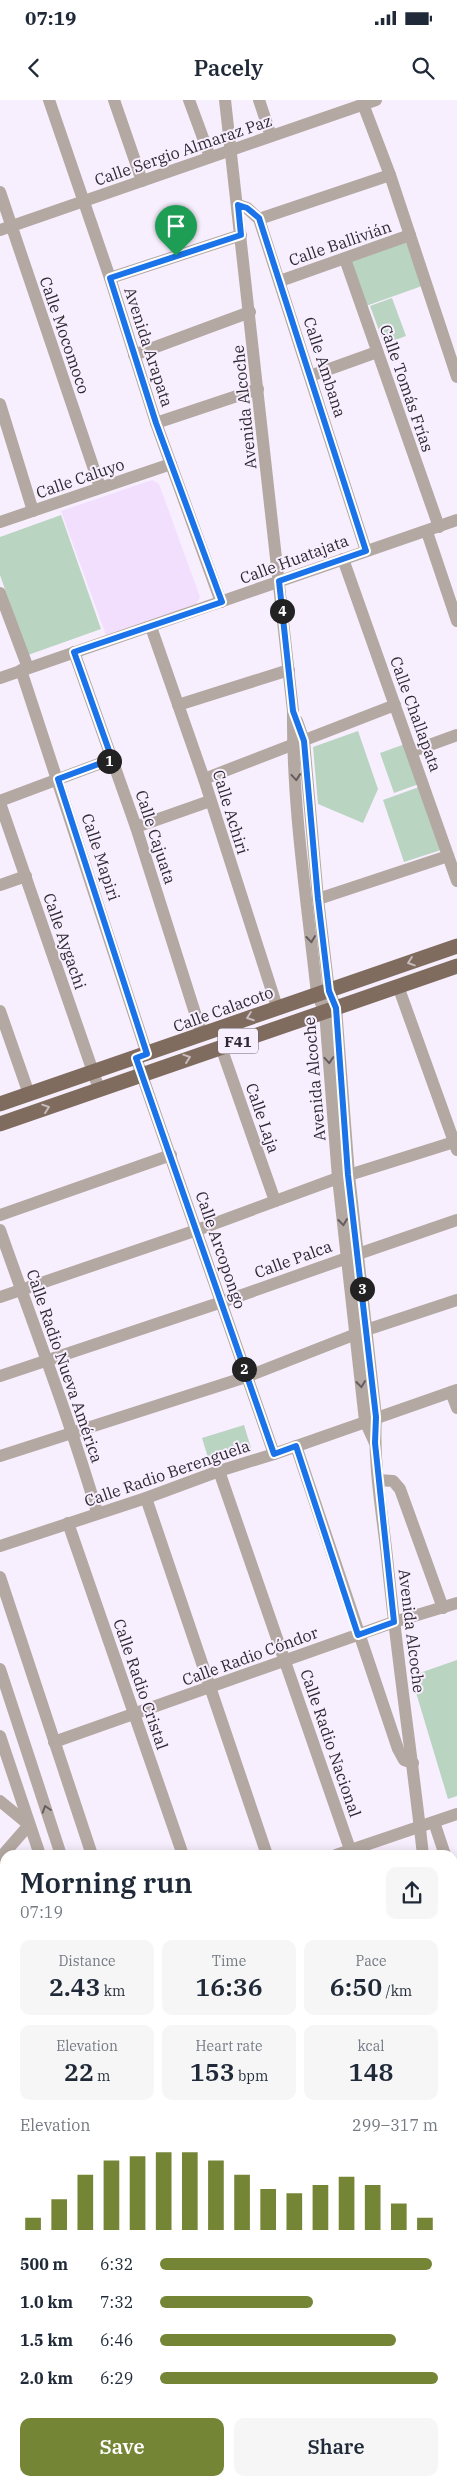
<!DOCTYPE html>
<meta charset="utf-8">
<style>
body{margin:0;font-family:"IBM Plex Serif",serif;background:#f6f6f7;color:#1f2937;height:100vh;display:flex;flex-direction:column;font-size:19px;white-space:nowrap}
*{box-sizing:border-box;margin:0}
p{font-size:16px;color:#747a83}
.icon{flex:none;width:28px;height:28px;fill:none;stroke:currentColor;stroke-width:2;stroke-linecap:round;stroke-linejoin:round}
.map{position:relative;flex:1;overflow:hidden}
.details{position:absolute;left:0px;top:1750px;width:458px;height:636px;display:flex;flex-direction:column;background:#fff;border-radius:15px 15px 0 0;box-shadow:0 2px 12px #0003}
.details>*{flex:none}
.pin{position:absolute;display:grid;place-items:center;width:42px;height:42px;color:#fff;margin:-51px -21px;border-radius:50% 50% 50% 0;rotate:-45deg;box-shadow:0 0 5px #0007}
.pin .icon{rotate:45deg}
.km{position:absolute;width:25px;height:25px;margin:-12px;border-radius:50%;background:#222;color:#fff;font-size:14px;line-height:25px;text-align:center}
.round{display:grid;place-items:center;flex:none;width:52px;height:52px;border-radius:10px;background:#f6f6f7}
.head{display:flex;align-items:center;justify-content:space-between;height:85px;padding:0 20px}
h1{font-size:28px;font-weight:600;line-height:38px}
.stats{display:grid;grid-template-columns:repeat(3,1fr);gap:8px;height:85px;padding:5px 20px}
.stats div{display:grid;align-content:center;border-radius:10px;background:#f6f6f7;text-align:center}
.stats b{font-size:25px;font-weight:600}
.stats small{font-size:14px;font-weight:400}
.stats p{font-size:14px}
.chart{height:140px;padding:10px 20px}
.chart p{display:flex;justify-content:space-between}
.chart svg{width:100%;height:90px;margin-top:5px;stroke:#748636;stroke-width:6}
.cta{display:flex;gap:10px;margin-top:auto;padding:10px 20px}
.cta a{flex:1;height:58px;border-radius:10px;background:#748636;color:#fff;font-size:20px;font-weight:600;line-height:58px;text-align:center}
.cta a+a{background:#f6f6f7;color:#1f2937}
ul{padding:0 20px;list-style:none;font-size:16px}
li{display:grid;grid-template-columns:80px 60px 1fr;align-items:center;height:38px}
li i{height:12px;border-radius:6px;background:#748636}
.status{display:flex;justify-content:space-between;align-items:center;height:35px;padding:0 25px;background:#fff;direction:ltr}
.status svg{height:14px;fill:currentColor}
header{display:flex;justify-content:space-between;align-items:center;height:65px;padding:0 20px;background:#fff;font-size:22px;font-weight:600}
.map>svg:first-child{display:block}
.built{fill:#f2defd}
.green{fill:#b9d4c1}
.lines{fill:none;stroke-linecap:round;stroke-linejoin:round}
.minor{stroke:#b4a9a2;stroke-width:12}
.major{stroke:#7f6c5f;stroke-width:15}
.oneway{stroke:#645c5f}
.oneway2{stroke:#c8bbbe}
.route-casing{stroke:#fff;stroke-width:10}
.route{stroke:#1a73e8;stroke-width:6}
.labels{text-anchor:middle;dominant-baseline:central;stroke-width:4;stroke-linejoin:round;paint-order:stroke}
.shield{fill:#f8effe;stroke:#6b646f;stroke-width:1}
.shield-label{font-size:15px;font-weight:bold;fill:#2f2932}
.street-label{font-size:16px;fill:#2f2932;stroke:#f8effe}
</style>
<div class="status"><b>07:19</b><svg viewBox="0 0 49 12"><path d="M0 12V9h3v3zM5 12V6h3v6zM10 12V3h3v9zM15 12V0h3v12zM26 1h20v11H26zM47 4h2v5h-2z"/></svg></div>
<header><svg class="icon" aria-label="back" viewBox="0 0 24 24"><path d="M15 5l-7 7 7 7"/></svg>Pacely<svg class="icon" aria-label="search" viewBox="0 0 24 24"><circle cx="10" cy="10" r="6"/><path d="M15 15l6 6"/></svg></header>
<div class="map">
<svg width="457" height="2386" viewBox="0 0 457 2386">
<rect width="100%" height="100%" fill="#f8effe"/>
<g class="built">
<polygon points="152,380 159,384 200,497 196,504 106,535 61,411"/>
<polygon points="0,1948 5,1952 5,2082 0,2088"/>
</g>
<g class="green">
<polygon points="406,142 422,186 366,206 350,162"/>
<polygon points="392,198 406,236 384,244 370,206"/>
<polygon points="61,415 101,529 28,555 0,475 0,437"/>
<polygon points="358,631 378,689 363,723 318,704 313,647"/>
<polygon points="405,644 419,684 394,693 380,653"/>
<polygon points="419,687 441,750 404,762 383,700"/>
<polygon points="244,1325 252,1351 210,1364 202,1338"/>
<polygon points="457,1560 457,1696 448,1699 411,1576"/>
<polygon points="453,1815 457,1826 457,1910 453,1911"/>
</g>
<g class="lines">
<g class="minor">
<polyline points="49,0 110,178 156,323 221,502"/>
<polyline points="114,0 142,81"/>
<polyline points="189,0 210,57"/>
<path d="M225,0L293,611C292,705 307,801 317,894L325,912L338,1078L365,1321L375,1343"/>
<polyline points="259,0 271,36"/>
<polyline points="363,4 390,75 457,277"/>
<polyline points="0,92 100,387"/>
<polyline points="238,105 247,108 259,119 366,451"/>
<polyline points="259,119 390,75"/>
<polyline points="0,130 376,0"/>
<polyline points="345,159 439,427"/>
<polyline points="110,178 241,135"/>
<polyline points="280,181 410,135"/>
<polyline points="134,255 250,212"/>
<polyline points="310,276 377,252"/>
<polyline points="0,304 33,411"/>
<polyline points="156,323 258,289"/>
<polyline points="0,422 171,364"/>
<polyline points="427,432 457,521"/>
<polyline points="343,459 457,781"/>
<polyline points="0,493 28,568"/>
<polyline points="151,527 204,679 277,907"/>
<polyline points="74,552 136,727 202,935"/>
<polyline points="21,570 147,954"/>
<polyline points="0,578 457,420"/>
<polyline points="178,605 289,570"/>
<path d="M297,621L304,641L318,799L329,891L336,908L349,1075L376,1317C373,1364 382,1411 387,1457C397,1557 412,1656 423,1755"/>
<polyline points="413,651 457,635"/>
<polyline points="204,679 395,605"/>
<polyline points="0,701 112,659"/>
<polyline points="0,703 99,989"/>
<polyline points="136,727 210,701"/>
<polyline points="0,785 26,776"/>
<polyline points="318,799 448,756"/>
<polyline points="398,886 457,1050"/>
<polyline points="0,911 29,994"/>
<polyline points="221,947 275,1101"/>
<polyline points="136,958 274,1354"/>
<polyline points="349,1075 454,1042"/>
<polyline points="0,1115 171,1055"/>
<path d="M0,1130C33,1224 69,1317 97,1412"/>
<polyline points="358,1154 457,1120"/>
<polyline points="0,1197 197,1130 338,1078"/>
<polyline points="366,1230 457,1200"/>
<polyline points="0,1276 222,1202 347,1158"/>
<polyline points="451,1292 457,1308"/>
<polyline points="296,1346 398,1649 404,1660 413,1663"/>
<polyline points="0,1356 246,1277 356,1234"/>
<polyline points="219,1371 352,1755"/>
<polyline points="378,1380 393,1381 400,1389 443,1508"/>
<polyline points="146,1398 267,1755"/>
<polyline points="68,1423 183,1755"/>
<polyline points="0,1446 146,1398 219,1371 274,1354 457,1290"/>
<polyline points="0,1477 92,1755"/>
<polyline points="0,1569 61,1755"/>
<polyline points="0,1636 40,1755"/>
<polyline points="54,1642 394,1522 457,1503"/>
<polyline points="0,1701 29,1725 0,1758"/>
<polyline points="434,1722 445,1755"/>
<polyline points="336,1755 457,1714"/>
<polyline points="452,1776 457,1790"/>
<polyline points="0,1887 5,1881"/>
<polyline points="452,1926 457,1925"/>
<polyline points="0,1938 5,1943"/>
<polyline points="452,2015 457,2055"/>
<polyline points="0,2101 5,2095"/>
<polyline points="452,2142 457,2141"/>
<polyline points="0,2148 5,2152"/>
<polyline points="0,2232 5,2226"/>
<polyline points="452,2307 457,2306"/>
<polyline points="0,2369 5,2363"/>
<polyline points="32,2381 38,2386"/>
<polyline points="156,2381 158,2386"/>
<polyline points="248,2381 250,2386"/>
<polyline points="270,2381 271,2386"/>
<polyline points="347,2381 348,2386"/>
<polyline points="95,2386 99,2381"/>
<polyline points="441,2386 457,2380"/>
</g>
<g class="major">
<polyline points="0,1004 457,846"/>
<polyline points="0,1024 457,866"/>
</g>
</g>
<defs><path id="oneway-chevron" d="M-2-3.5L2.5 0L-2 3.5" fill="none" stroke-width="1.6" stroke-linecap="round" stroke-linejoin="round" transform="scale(1.25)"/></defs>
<g class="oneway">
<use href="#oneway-chevron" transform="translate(296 677) rotate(85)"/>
<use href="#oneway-chevron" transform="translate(311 839) rotate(84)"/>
<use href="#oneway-chevron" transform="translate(329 960) rotate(86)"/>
<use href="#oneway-chevron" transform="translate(343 1122) rotate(84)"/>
<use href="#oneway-chevron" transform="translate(361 1284) rotate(84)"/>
<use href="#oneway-chevron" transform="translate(46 1709) rotate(-108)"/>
</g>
<g class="oneway2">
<use href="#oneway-chevron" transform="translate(411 862) rotate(161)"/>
<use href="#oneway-chevron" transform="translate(250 917) rotate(160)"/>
<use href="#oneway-chevron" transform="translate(187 958) rotate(-19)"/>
<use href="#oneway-chevron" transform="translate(46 1008) rotate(-19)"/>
</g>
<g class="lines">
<defs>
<polygon id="route" points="238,105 247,108 259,118 366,451 279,481 293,611 304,641 318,799 329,891 336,908 348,1075 376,1317 375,1343 394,1522 358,1535 296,1346 274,1354 136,958 147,954 58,679 112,659 74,552 222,502 156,323 110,178 241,135"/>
</defs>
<use href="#route" class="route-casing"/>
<use href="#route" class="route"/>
</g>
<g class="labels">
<rect class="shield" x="218" y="928.5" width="40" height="25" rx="4"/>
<g class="shield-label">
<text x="238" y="941">F41</text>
</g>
<g class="street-label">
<text transform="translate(183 50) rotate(-19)">Calle Sergio Almaraz Paz</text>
<text transform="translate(340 143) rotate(-19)">Calle Ballivián</text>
<text transform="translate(65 235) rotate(71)">Calle Mocomoco</text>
<text transform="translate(149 247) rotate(72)">Avenida Arapata</text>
<text transform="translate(325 267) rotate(72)">Calle Ambana</text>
<text transform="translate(407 288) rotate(71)">Calle Tomás Frías</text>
<text transform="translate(244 307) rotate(-96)">Avenida Alcoche</text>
<text transform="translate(80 378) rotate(-19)">Calle Caluyo</text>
<text transform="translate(294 459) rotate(-20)">Calle Huatajata</text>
<text transform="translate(416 614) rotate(70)">Calle Challapata</text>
<text transform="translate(231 712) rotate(73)">Calle Achiri</text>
<text transform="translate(156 737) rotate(72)">Calle Cajuata</text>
<text transform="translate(101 757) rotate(72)">Calle Mapiri</text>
<text transform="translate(65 841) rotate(71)">Calle Aygachi</text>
<text transform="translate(223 909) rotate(-20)">Calle Calacoto</text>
<text transform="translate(314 979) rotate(-95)">Avenida Alcoche</text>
<text transform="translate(263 1018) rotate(71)">Calle Laja</text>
<text transform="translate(221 1150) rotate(71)">Calle Arcopongo</text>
<text transform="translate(293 1159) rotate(-20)">Calle Palca</text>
<text transform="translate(65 1266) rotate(71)">Calle Radio Nueva América</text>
<text transform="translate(167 1373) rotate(-19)">Calle Radio Berenguela</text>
<text transform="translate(412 1531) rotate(83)">Avenida Alcoche</text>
<text transform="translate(250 1556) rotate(-20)">Calle Radio Cóndor</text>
<text transform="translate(141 1584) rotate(71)">Calle Radio Cristal</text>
<text transform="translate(331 1643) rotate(71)">Calle Radio Nacional</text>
</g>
</g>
</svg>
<div class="pin" style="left:176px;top:156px;background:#1e9e55"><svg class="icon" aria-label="arrive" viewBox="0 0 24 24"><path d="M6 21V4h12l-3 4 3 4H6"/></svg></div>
<b class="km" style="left:109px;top:661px">1</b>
<b class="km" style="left:244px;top:1269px">2</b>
<b class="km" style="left:362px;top:1189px">3</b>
<b class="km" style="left:282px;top:511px">4</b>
<section class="details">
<div class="head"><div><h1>Morning run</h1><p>07:19</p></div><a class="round"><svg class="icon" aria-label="share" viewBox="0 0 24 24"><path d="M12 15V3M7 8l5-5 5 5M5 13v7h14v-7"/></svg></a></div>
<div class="stats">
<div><p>Distance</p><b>2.43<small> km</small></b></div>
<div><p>Time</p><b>16:36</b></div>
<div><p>Pace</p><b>6:50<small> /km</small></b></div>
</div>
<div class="stats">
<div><p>Elevation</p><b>22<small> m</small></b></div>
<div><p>Heart rate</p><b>153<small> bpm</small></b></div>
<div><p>kcal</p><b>148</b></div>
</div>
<div class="chart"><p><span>Elevation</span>299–317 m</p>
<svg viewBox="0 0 160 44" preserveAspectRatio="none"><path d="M5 44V38M15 44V29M25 44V17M35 44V10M45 44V8M55 44V6M65 44V6M75 44V10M85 44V17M95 44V24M105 44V26M115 44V22M125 44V18M135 44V22M145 44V31M155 44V38"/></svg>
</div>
<ul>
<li><b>500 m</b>6:32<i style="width:98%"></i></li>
<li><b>1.0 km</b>7:32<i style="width:55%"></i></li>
<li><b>1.5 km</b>6:46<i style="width:85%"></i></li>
<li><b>2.0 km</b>6:29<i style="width:100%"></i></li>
</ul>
<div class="cta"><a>Save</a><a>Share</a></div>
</section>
</div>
